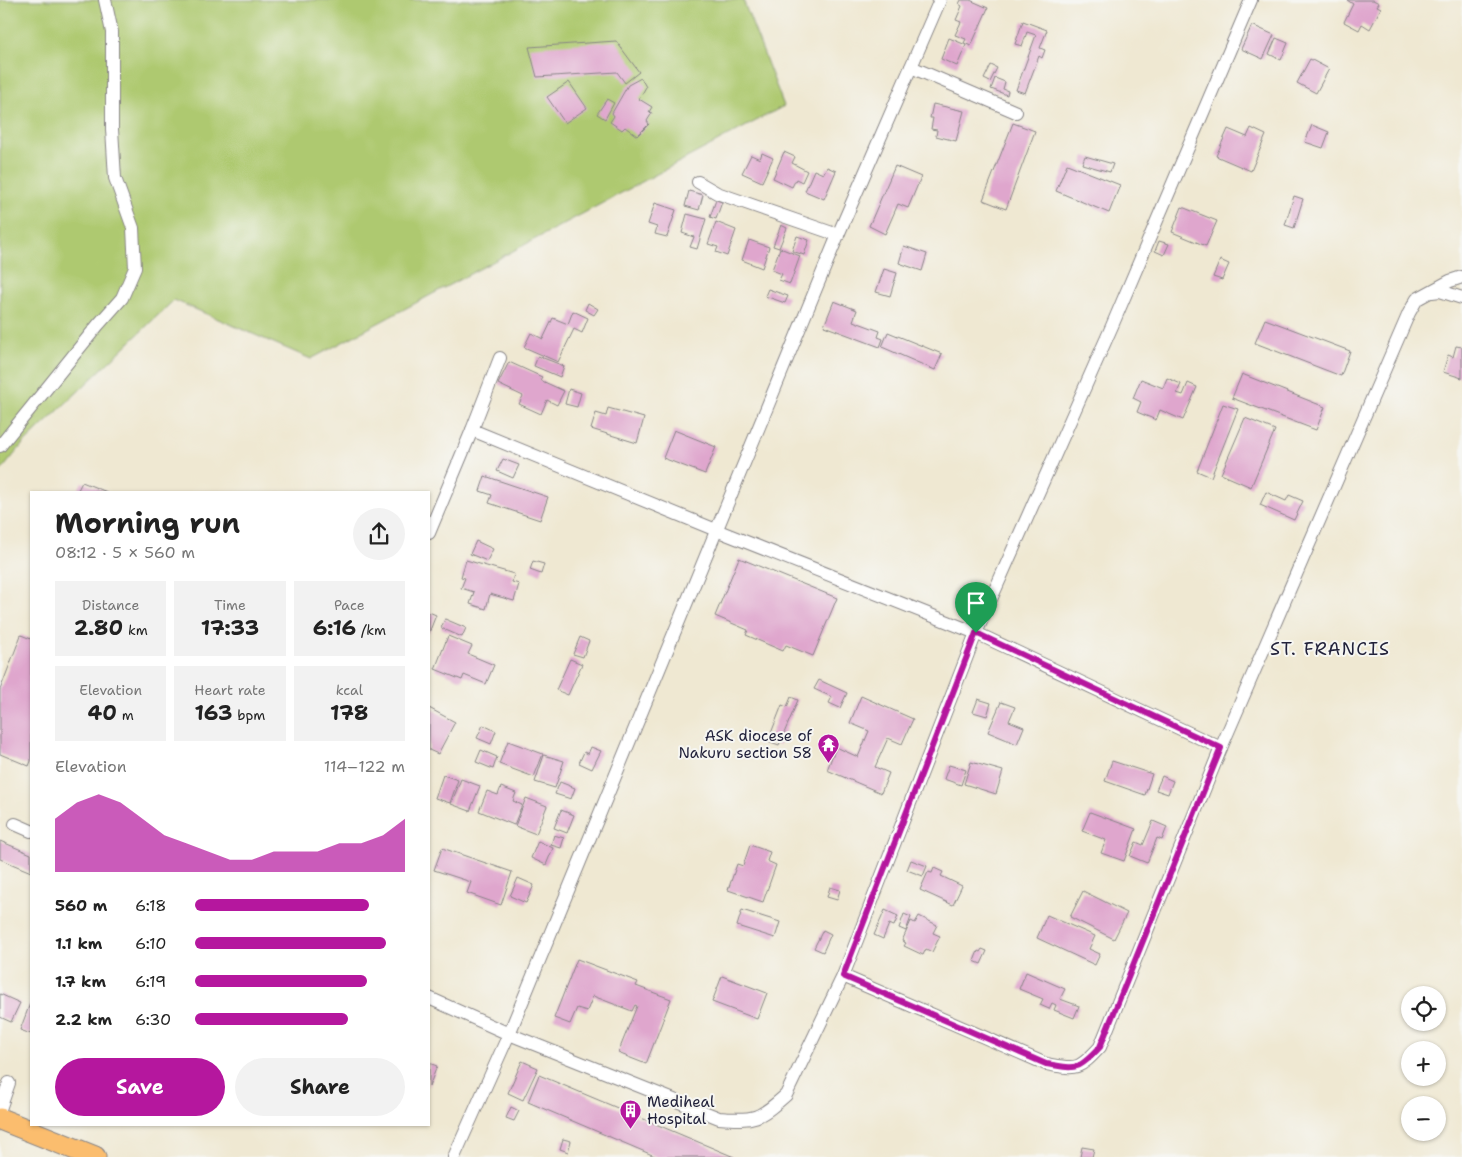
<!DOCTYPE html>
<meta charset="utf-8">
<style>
body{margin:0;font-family:"Shantell Sans",sans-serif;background:#f2f2f2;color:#222;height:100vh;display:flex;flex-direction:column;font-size:19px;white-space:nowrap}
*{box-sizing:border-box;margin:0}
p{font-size:16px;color:#767676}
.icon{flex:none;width:28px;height:28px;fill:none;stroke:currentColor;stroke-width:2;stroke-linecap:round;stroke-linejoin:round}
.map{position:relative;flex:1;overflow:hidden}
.panel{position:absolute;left:30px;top:491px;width:400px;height:635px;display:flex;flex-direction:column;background:#fff;border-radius:0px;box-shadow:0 1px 4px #0004}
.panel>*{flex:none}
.fabs{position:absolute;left:1401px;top:986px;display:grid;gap:10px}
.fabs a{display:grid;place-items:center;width:45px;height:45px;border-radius:50%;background:#fff;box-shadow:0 1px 4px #0004;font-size:25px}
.pin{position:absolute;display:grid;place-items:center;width:42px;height:42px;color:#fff;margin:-51px -21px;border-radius:50% 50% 50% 0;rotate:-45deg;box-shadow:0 0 5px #0007}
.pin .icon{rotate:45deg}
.round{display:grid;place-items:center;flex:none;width:52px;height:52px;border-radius:26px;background:#f2f2f2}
.overview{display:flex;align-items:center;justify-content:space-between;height:85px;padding:0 25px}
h1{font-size:28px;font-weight:700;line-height:38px}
.metrics{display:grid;grid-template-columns:repeat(3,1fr);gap:8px;height:85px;padding:5px 25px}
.metrics div{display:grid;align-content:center;border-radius:0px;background:#f2f2f2;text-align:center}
.metrics b{font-size:21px;font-weight:700}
.metrics small{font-size:14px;font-weight:400}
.metrics p{font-size:14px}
.chart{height:140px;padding:10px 25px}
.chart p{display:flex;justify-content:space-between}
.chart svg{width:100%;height:90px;margin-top:5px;fill:#b5179e;opacity:.7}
.action{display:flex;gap:10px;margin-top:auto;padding:10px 25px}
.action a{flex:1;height:58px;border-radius:30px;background:#b5179e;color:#fff;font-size:20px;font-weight:700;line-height:58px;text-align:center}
.action a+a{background:#f2f2f2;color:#222}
ul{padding:0 25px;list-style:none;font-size:16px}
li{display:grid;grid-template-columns:80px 60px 1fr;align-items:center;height:38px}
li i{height:12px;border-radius:6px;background:#b5179e}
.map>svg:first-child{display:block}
.green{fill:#aec96f;stroke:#687655}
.building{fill:#dfa6cd}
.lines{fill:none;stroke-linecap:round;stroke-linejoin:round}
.street-casing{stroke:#888586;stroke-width:14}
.highway-casing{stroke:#888586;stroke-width:23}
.street{stroke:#fff;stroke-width:12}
.highway{stroke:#fbbd6e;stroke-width:21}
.route-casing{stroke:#fff;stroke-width:10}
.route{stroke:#b5179e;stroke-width:6}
.labels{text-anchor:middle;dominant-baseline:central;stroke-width:4;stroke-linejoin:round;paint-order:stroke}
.poi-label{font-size:15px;fill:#22223b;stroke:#f6f6f2;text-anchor:end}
.quarter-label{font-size:18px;letter-spacing:1px;fill:#22223b;stroke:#f6f6f2}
</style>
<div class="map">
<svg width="1462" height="1157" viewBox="0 0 1462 1157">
<rect width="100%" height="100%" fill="#f6f6f2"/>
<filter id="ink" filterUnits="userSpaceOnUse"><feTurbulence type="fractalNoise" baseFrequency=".02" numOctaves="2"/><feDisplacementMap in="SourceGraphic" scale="10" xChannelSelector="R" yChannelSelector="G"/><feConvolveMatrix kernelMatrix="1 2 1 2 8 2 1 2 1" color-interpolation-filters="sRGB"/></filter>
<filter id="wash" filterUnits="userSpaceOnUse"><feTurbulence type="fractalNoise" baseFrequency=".0096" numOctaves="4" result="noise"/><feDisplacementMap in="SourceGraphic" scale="20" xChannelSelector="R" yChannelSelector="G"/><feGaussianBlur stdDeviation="1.12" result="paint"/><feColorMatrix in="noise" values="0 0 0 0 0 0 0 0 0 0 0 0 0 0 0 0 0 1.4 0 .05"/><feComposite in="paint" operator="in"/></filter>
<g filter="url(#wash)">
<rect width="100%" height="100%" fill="#efe8d2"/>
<polygon class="green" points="0,0 743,0 784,106 311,359 174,300 22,445 0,472"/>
<g id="blocks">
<g class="building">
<polygon points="961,0 970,0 988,8 971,46 964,43 966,39 955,35 961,22 956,20 962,6 959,4"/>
<polygon points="1347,0 1373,0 1379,3 1377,6 1381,8 1370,29 1362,24 1359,30 1344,22 1353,4"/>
<polygon points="1023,21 1047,30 1040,48 1045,50 1042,58 1039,56 1025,93 1016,90 1036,35 1027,32 1022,46 1015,44"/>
<polygon points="1252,25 1274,35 1263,59 1241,49"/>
<polygon points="949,38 966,45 957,66 941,59"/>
<polygon points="1276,38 1288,43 1281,60 1269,54"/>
<polygon points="616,41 639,72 625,83 617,72 537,77 529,47"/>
<polygon points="1310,59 1329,69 1316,93 1297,83"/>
<polygon points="991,65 997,68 990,82 984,79"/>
<polygon points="641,78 646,87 639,99 652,107 649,112 652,113 647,121 649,124 637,136 625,127 622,130 610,122 614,116 612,113 628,85"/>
<polygon points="995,78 1005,82 1003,89 1008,91 1007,95 991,89"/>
<polygon points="569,82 587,108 565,123 547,97"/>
<polygon points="607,99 614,103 605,119 597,114"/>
<polygon points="933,104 964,111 956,141 936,136 937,130 931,129 933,118 930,118"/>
<polygon points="1013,123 1035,131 1006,209 983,200"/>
<polygon points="1312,125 1329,132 1323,148 1305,142"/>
<polygon points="1251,128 1266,135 1251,171 1216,156 1228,129 1247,137"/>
<polygon points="784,152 795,157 792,163 807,171 802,182 796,179 792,187 773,178"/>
<polygon points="762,153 773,158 762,182 742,173 751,155 760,159"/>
<polygon points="1085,156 1113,164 1110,172 1082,164"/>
<polygon points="1067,164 1120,185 1109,213 1056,191"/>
<polygon points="895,166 921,177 908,208 898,204 885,234 869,226"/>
<polygon points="827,167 836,171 824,199 805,191 814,170 823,174"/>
<polygon points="689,191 703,195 699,210 685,206"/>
<polygon points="1294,196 1303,199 1294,228 1285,225"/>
<polygon points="716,200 722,202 716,219 710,217"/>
<polygon points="655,203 676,210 667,237 655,234 657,227 648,224"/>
<polygon points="1182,207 1217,221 1206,246 1172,232"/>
<polygon points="687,214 706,219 697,249 690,247 694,237 682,233"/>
<polygon points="716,222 736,230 727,256 716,252 718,247 708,244"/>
<polygon points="781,225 787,228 779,248 773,246"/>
<polygon points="797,236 809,240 804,255 792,251"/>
<polygon points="749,240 769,247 762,268 742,260"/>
<polygon points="1159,241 1169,244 1164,255 1155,251"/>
<polygon points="904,246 927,254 922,271 899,263"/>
<polygon points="780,248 800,256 790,284 779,280 782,274 772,270"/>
<polygon points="1220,260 1229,264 1222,280 1213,277"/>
<polygon points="884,269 897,273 890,296 876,292"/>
<polygon points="768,289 788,296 785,303 765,296"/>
<polygon points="834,301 857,310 853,321 880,331 878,337 883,339 880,347 824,326"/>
<polygon points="588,303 598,309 594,315 585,310"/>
<polygon points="573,311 588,318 582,333 574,329 558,362 524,347 531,333 543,339 553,318 568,324"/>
<polygon points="1265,319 1350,351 1341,376 1255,343"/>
<polygon points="888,332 942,354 935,370 882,347"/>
<polygon points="1456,346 1462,347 1462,378 1443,372 1448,355 1453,357"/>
<polygon points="538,356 564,366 560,377 534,366"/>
<polygon points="509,362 542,377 540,380 564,391 557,405 547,400 541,414 519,404 523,396 498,384"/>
<polygon points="1242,374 1325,407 1316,430 1232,398"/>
<polygon points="1167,378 1181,384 1177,393 1183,395 1188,383 1197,387 1183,420 1160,410 1156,420 1137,412 1141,402 1133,398 1141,379 1163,388"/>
<polygon points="569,389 581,393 577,407 565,404"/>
<polygon points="1223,404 1238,409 1211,477 1197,471"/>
<polygon points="608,408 644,418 637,443 591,429 596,413 606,416"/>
<polygon points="1245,418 1275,430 1251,487 1221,474"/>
<polygon points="674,430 716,447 705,474 663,458"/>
<polygon points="503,459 519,465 513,478 497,471"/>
<polygon points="485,476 548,497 540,520 489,503 492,495 480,491"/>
<polygon points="82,482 107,492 77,492"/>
<polygon points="1266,492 1286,501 1289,495 1303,501 1294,520 1260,505"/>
<polygon points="476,541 493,549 487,561 470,554"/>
<polygon points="739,558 837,598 813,656 786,645 783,651 746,635 748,630 715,616"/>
<polygon points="466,560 514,574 512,582 519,584 514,601 490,594 486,609 470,604 474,592 461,588 465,578 461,577"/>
<polygon points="533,561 544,564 541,574 530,570"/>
<polygon points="429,612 436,615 429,633"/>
<polygon points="445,619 466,628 462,637 441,628"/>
<polygon points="21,635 31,639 31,761 29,766 0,754 0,690"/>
<polygon points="448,636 472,646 468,654 494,665 486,684 464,675 462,680 435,669"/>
<polygon points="580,637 589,641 583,657 573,654"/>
<polygon points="570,659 582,664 568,695 556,690"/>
<polygon points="819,680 847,693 840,708 829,703 832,697 814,689"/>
<polygon points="861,696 913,719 902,744 888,738 875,767 889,773 881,793 827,770 836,747 858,757 869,731 850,723"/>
<polygon points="791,697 798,700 779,745 768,741 782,705 787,707"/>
<polygon points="978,699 991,703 987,716 973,712"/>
<polygon points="1001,702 1015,707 1009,721 1024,727 1017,744 988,732"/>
<polygon points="429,708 455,722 438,754 429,750"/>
<polygon points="483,725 496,731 491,744 477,738"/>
<polygon points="508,741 543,754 534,777 499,764"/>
<polygon points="591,747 601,751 592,769 579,763 584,752 588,754"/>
<polygon points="481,750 497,757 493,769 476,762"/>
<polygon points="544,755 564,761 555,788 535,782"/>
<polygon points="1112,761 1152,774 1145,795 1105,781"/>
<polygon points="971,762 1003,771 996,794 964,784"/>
<polygon points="949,765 966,770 961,785 944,779"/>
<polygon points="443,775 458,780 450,803 435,798"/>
<polygon points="1162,776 1173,781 1168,794 1156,790"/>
<polygon points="461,779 480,786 470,811 451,804"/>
<polygon points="560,782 575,788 571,799 555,794"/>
<polygon points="501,787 516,793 513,801 522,805 514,825 479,811 487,791 498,795"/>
<polygon points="526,798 547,806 536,834 515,826"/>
<polygon points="561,810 574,815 567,833 554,828"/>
<polygon points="1090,812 1136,829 1124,861 1101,853 1106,840 1082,831"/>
<polygon points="1153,821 1167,827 1162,840 1157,838 1147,863 1130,856 1136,842 1143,845"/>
<polygon points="554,835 564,838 561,848 551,845"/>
<polygon points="0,841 31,854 31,872 0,859"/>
<polygon points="538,841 553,848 546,865 531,858"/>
<polygon points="750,845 770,852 767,861 776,865 763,902 728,890 737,864 743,866"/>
<polygon points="442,848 512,872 501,905 467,893 471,882 434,870"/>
<polygon points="911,860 927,866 923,876 907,870"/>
<polygon points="934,868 943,872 941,876 962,886 953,905 920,890 928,872 932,873"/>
<polygon points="518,878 534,885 526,903 510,896"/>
<polygon points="830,887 840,890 837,900 827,897"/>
<polygon points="1083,891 1127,913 1114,939 1070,917"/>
<polygon points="742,910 780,922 775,938 737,926"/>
<polygon points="885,910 898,916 894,926 889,924 883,939 874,935"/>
<polygon points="904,914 911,917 906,931 899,928"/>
<polygon points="1047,915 1095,936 1089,949 1100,954 1095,965 1037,938"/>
<polygon points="919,916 937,925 933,933 940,936 932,952 926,949 923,955 904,946 906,943 902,941 911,921 915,923"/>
<polygon points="823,930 831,934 823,952 814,948"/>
<polygon points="982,949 987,951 981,964 974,961 978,951 980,952"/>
<polygon points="577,959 638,982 636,986 671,999 646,1064 618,1053 637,1006 635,1005 632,1011 593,996 587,1011 577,1008 570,1024 554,1018"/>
<polygon points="1026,972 1065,989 1060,999 1079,1006 1074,1018 1054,1010 1056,1005 1052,1003 1049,1009 1040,1005 1043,999 1019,989"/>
<polygon points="722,976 767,993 757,1019 712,1002"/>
<polygon points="0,994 20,1003 11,1022 0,1017"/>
<polygon points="31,1001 31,1034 20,1030"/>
<polygon points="522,1061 538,1068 523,1100 508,1093"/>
<polygon points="429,1063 437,1066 429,1087"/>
<polygon points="539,1075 734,1157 657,1157 528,1102"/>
<polygon points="511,1107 519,1111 514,1121 506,1118"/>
<polygon points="563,1139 571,1141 568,1152 560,1149"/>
<polygon points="1082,1147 1094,1149 1092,1157 1080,1157"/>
</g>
</g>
</g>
<g filter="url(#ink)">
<use href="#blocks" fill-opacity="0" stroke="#888586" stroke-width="1"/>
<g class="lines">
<defs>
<g id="street">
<polyline points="911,67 1016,112"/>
<polyline points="698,182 717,193 838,235"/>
<polyline points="1432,292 1440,291 1462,298"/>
<polyline points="472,430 716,530 976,633 1112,326 1251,0"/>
<polyline points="0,446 98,325 122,298 135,268 133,228 115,178 112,129 112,32 105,0"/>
<polyline points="429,533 472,430 500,358"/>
<polyline points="15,824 31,831"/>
<path d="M843,976L1046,1064C1076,1069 1078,1071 1100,1047L1221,748L1409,313L1417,299L1450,281L1462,277"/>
<path d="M429,998L509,1034L719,1118C755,1121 759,1119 786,1095L843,976L976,633L1221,748"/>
<polyline points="0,1109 9,1083"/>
<polyline points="454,1157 509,1034 838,235 940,0"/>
</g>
<polyline id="highway" points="0,1119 95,1157"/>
</defs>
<use href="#street" class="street-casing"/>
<use href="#highway" class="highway-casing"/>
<use href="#street" class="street"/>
<use href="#highway" class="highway"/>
</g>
</g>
<g class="lines" filter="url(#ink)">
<defs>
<path id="route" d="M976,633L1221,748L1100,1047C1078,1071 1076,1069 1046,1064L843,976Z"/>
</defs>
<use href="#route" class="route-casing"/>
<use href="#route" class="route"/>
</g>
<defs>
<symbol id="temple-pin" viewBox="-11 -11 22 30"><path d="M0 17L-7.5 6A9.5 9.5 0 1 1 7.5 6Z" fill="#b5179e" stroke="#f6f6f2"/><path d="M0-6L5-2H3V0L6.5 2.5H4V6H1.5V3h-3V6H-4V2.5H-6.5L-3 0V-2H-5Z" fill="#fff"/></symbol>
<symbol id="building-pin" viewBox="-11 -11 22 30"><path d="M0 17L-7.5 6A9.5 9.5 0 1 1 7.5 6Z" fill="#b5179e" stroke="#f6f6f2"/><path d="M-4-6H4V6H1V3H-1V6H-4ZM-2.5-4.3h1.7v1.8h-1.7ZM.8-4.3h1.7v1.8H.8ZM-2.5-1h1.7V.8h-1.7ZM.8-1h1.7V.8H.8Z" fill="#fff"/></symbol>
</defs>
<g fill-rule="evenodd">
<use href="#temple-pin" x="816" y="732" width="25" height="34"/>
<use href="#building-pin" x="618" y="1098" width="25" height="34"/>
</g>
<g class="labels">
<g class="poi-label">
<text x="812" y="736">ASK diocese of<tspan x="812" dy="17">Nakuru section 58</tspan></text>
<text x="647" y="1102" text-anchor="start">Mediheal<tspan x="647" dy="17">Hospital</tspan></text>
</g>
<g class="quarter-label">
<text x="1330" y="649">ST. FRANCIS</text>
</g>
</g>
</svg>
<div class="fabs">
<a><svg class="icon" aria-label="locate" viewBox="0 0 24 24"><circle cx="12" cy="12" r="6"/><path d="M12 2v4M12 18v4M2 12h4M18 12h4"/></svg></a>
<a>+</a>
<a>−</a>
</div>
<div class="pin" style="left:976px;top:633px;background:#1e9e55"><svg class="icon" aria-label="arrive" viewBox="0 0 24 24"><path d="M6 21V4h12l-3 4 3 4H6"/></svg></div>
<section class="panel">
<div class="overview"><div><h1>Morning run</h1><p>08:12 · 5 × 560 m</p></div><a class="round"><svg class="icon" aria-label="share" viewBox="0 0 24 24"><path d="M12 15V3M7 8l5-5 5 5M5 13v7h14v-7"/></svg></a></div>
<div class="metrics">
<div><p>Distance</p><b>2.80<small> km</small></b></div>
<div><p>Time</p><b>17:33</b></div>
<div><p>Pace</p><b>6:16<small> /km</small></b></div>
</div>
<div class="metrics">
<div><p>Elevation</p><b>40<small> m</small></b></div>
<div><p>Heart rate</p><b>163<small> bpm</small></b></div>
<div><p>kcal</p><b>178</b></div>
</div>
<div class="chart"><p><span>Elevation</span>114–122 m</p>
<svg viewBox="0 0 160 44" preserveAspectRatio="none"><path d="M0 44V18L10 10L20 6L30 10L40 18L50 26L60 30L70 34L80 38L90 38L100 34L110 34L120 34L130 30L140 30L150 26L160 18V44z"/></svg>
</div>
<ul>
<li><b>560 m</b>6:18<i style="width:83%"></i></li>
<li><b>1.1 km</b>6:10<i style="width:91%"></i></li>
<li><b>1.7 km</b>6:19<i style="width:82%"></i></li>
<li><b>2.2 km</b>6:30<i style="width:73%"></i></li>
</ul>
<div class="action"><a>Save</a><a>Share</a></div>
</section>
</div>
